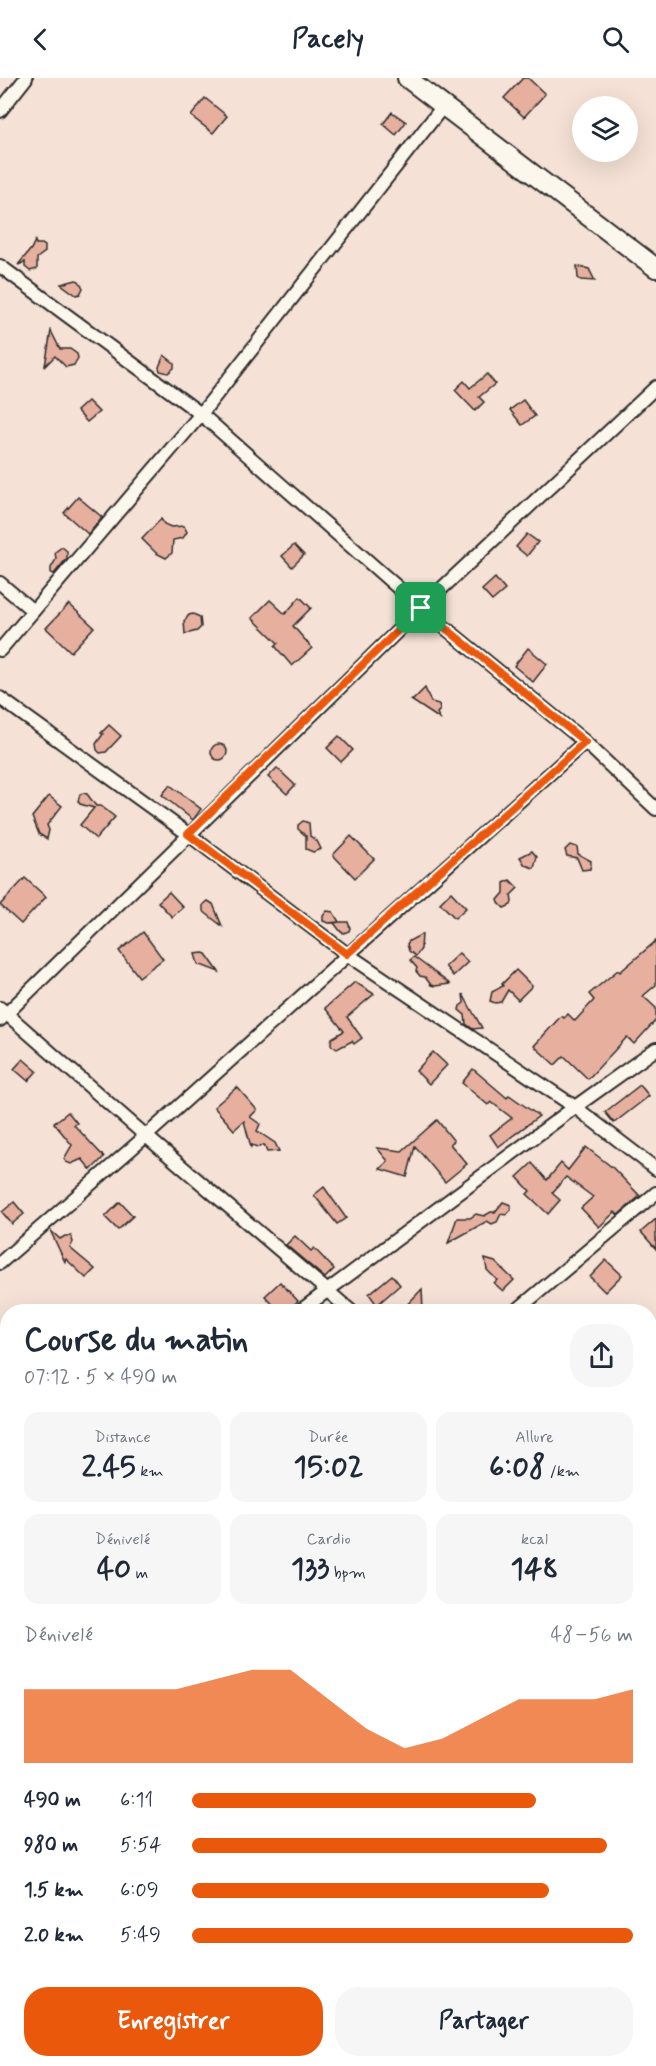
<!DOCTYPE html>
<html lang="fr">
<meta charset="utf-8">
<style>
body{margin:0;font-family:Mynerve,sans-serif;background:#f6f6f7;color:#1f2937;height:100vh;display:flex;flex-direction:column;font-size:22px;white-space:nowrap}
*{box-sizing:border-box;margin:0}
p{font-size:20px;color:#747a83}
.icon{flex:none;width:33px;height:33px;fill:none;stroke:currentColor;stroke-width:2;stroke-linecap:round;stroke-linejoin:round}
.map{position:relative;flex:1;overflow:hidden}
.side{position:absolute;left:0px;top:1226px;width:657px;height:764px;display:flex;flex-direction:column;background:#fff;border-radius:24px 24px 0 0;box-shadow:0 6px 24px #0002}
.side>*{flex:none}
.tools{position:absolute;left:572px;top:18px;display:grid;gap:12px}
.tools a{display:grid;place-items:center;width:66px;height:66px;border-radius:50%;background:#fff;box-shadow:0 6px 24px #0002;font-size:30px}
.pin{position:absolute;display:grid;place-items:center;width:51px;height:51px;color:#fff;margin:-26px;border-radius:12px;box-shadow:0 3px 9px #0006}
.round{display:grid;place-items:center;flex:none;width:63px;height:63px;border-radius:24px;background:#f6f6f7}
.overview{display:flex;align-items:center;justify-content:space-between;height:102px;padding:0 24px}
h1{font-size:33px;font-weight:700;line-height:45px}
.metrics{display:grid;grid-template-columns:repeat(3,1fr);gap:9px;height:102px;padding:6px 24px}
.metrics div{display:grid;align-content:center;border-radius:15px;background:#f6f6f7;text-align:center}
.metrics b{font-size:30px;font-weight:700}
.metrics small{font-size:16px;font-weight:400}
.metrics p{font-size:16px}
.chart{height:168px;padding:12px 24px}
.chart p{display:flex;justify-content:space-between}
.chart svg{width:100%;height:108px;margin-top:6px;fill:#ea580c;opacity:.7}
.action{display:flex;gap:12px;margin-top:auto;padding:12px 24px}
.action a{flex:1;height:69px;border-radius:24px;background:#ea580c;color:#fff;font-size:24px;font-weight:700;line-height:69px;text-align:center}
.action a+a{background:#f6f6f7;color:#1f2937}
ul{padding:0 24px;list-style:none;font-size:20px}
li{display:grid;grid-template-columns:96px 72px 1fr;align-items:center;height:45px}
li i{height:15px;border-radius:8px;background:#ea580c}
header{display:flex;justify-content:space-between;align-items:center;height:78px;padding:0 24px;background:#fff;font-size:27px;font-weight:700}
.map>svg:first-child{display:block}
.building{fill:#e7af9e;stroke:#2b2b2b;stroke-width:1.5}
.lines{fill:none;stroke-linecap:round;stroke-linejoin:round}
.street-casing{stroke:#2b2b2b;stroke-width:16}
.secondary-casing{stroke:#2b2b2b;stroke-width:22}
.street{stroke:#fbf7ec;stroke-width:12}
.secondary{stroke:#fbf7ec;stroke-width:18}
.route-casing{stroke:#fff;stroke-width:12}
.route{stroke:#ea580c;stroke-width:8}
</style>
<header><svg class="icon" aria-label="back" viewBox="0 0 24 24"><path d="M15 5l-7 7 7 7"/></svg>Pacely<svg class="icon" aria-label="search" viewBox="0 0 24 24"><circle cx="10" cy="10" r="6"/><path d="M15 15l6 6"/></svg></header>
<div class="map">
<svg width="656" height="1988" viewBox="0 0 656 1988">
<rect width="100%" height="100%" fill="#f5e1d5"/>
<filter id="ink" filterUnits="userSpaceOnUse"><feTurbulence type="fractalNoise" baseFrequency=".0167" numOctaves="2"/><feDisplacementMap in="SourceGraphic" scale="12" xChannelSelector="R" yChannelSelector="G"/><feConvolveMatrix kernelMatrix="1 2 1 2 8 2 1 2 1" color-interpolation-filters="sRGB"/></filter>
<g filter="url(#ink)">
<g class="building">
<polygon points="523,0 528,0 545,16 524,39 504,20"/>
<polygon points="205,20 227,38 213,55 191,38"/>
<polygon points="392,34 406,44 396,57 383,46"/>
<polygon points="35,163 36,166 42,166 45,168 45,174 37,180 37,191 30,193 25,189 25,184 18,187 31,171"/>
<polygon points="577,188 589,191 595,203 581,202 578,200"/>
<polygon points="76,202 79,203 83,210 80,216 76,217 61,206"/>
<polygon points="51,253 60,271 70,271 77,276 78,280 74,287 66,289 55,278 45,288"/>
<polygon points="164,277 174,285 174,290 168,295 160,293 159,289"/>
<polygon points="487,296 495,306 479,319 484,324 475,333 455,312 464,303 470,310"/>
<polygon points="523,322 535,338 522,347 510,332"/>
<polygon points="88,323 99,334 87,344 77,333"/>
<polygon points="78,419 102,439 88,456 64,435"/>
<polygon points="161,441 164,446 171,449 184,448 187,454 183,460 173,462 172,475 166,480 156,475 142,461"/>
<polygon points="527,456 538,464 527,478 516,469"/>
<polygon points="294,467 304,477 292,489 282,478"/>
<polygon points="62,469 67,473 67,480 54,496 51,495 51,490 56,481 55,474"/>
<polygon points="495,500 505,512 492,523 482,512"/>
<polygon points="300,519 311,530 293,548 312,570 292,588 275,568 278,565 252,540 270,522 285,536"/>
<polygon points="69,526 94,549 71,574 46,550"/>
<polygon points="193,536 200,539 201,549 197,553 185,556 184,543 189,537"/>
<polygon points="528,570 547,586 533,604 514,588"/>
<polygon points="425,610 431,624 439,626 440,632 437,635 440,641 411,622 413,622"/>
<polygon points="109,647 121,658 106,674 100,675 97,672 96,666 103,656 101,655"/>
<polygon points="339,658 353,672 341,684 327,670"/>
<circle cx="219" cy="674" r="8"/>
<polygon points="277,690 295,707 287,716 268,699"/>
<polygon points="170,707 201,731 193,742 162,717"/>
<polygon points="83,715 87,716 96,728 101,728 115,739 96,761 80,747 94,730 80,726 78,723 80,716"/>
<polygon points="49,718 62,728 47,747 49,752 47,761 39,756 32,739"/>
<polygon points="303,743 309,745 310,758 317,763 321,771 313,774 306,771 306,758 298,751 298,747"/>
<polygon points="351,758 374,781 355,800 333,777"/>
<polygon points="570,767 577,769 578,776 591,783 590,791 582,792 577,780 567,778 565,772"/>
<polygon points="532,773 537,779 534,790 525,787 520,779"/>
<polygon points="25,800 46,819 21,846 0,827"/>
<polygon points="510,802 518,810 511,817 512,824 511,827 504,830 499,825 498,822 504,815 504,805"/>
<polygon points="169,814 183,829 172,839 158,824"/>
<polygon points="451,814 466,830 455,840 440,825"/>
<polygon points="208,823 213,826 222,848 203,833 203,827"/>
<polygon points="327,833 333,834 339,844 348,844 350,850 349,853 344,855 341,854 334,845 339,844 328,845 323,843 323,838"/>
<polygon points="143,854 163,881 139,899 119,873"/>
<polygon points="422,856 421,871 416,878 409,873 407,866 409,863"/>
<polygon points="656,863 656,907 643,918 656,930 656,942 634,966 627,959 588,1001 564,978 555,987 534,968 561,938 564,940 568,936 575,943 594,922 589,916 618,892 620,894"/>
<polygon points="203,875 206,876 219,894 198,886 195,876"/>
<polygon points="459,875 468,884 453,898 445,888"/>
<polygon points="414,879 450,906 435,908 431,907 425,899 420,898 416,893 417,890 410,882"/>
<polygon points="516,892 532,908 518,922 508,912 501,924 495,925 490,923 492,914 503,908 502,906"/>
<polygon points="355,904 374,916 347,939 362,960 354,966 352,963 337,971 331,967 331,964 332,960 344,953 325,930"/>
<polygon points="463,916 470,929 482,950 473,951 466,946 465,937 459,932 460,928 464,925"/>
<polygon points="433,974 447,987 429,1006 416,993"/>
<polygon points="23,981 37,993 28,1003 14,991"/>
<polygon points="473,991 507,1020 509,1017 539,1038 498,1069 490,1057 512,1040 491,1024 488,1027 462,1005"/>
<polygon points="640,1007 649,1018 614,1045 605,1034"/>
<polygon points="237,1009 257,1032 250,1039 260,1046 257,1053 275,1065 279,1073 267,1074 264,1067 257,1069 252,1067 251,1069 244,1043 234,1052 214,1029"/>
<polygon points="68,1034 77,1045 74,1047 104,1079 91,1092 82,1081 71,1086 66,1084 64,1081 72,1067 54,1045"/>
<polygon points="437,1042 454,1063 450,1066 467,1086 445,1104 415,1068 407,1099 380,1091 388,1083 377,1070 402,1073"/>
<polygon points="586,1069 613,1090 640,1118 618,1137 615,1134 599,1149 581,1130 593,1119 566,1099 552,1115 560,1122 548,1136 527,1116 530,1113 517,1099 532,1085 547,1102 561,1085 568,1092"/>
<polygon points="324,1109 346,1140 337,1146 314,1117"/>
<polygon points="14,1124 24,1136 12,1146 2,1134"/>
<polygon points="120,1124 133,1138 118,1152 105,1139"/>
<polygon points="503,1124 511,1127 511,1132 506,1137 501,1136 497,1144 492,1146 487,1143 448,1165 457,1140 470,1140 476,1136 484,1138 491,1134 495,1134"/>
<polygon points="656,1141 656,1171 641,1154"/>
<polygon points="50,1152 60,1161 65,1158 71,1158 73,1164 70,1170 95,1191 86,1200 66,1181 65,1184"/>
<polygon points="295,1158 311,1173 314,1170 334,1191 325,1200 286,1167"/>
<polygon points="485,1181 495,1184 514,1202 503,1213 494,1205 497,1202 487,1192"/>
<polygon points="606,1182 622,1197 605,1214 590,1199"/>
<polygon points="392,1197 400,1207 377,1227 369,1216"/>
<polygon points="280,1204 298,1223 287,1233 279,1233 265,1218"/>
<polygon points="422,1211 423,1233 401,1233"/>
</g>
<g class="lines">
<defs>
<g id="street">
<polyline points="0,33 26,0"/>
<polyline points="0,188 201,336 421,530 585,664 656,731"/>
<polyline points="0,505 33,533"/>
<polyline points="0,572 201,336 444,27"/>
<polyline points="0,620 188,756 347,876 575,1029 656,1091"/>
<polyline points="0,930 146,1058 351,1233"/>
<polyline points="0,942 421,530 656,309"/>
<polyline points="0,1185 146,1058 585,664"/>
<polyline points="300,1233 575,1029 656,971"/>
<polyline points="516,1233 656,1115"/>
<polyline points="0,1281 8,1289"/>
<polyline points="0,1451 8,1446"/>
<polyline points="650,1497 656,1503"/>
<polyline points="650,1620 656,1616"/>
<polyline points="0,1632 8,1627"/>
<polyline points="0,1666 8,1674"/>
<polyline points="650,1885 656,1881"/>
<polyline points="0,1919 8,1914"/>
<polyline points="271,1982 276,1988"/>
<polyline points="643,1982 649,1988"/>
<polyline points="104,1988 112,1982"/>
<polyline points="483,1988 493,1982"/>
</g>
<polyline id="secondary" points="407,0 656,190"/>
</defs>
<use href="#street" class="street-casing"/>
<use href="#secondary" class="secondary-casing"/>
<use href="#street" class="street"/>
<use href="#secondary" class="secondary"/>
</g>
</g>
<g class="lines" filter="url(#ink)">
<defs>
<polygon id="route" points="421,530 585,664 347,876 188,756"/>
</defs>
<use href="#route" class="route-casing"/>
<use href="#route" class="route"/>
</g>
</svg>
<div class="tools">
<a><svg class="icon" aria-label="layers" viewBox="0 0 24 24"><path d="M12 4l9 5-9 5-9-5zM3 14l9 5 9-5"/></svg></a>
</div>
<div class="pin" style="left:421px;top:530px;background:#1e9e55"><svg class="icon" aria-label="arrive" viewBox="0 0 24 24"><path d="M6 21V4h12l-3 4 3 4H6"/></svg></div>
<section class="side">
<div class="overview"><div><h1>Course du matin</h1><p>07:12 · 5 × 490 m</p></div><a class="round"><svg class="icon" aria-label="share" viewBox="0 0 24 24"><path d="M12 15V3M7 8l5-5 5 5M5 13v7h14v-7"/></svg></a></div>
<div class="metrics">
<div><p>Distance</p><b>2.45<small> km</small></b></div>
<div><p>Durée</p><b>15:02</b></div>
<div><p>Allure</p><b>6:08<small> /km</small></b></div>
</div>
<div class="metrics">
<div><p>Dénivelé</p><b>40<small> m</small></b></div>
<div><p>Cardio</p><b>133<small> bpm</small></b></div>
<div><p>kcal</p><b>148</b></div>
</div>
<div class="chart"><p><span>Dénivelé</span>48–56 m</p>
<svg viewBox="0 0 160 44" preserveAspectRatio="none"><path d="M0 44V14L10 14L20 14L30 14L40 14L50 10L60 6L70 6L80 18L90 30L100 38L110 34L120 26L130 18L140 18L150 18L160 14V44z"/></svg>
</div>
<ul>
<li><b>490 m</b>6:11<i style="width:78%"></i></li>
<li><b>980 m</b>5:54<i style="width:94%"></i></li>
<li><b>1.5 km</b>6:09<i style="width:81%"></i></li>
<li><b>2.0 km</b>5:49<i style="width:100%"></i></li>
</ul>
<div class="action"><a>Enregistrer</a><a>Partager</a></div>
</section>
</div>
